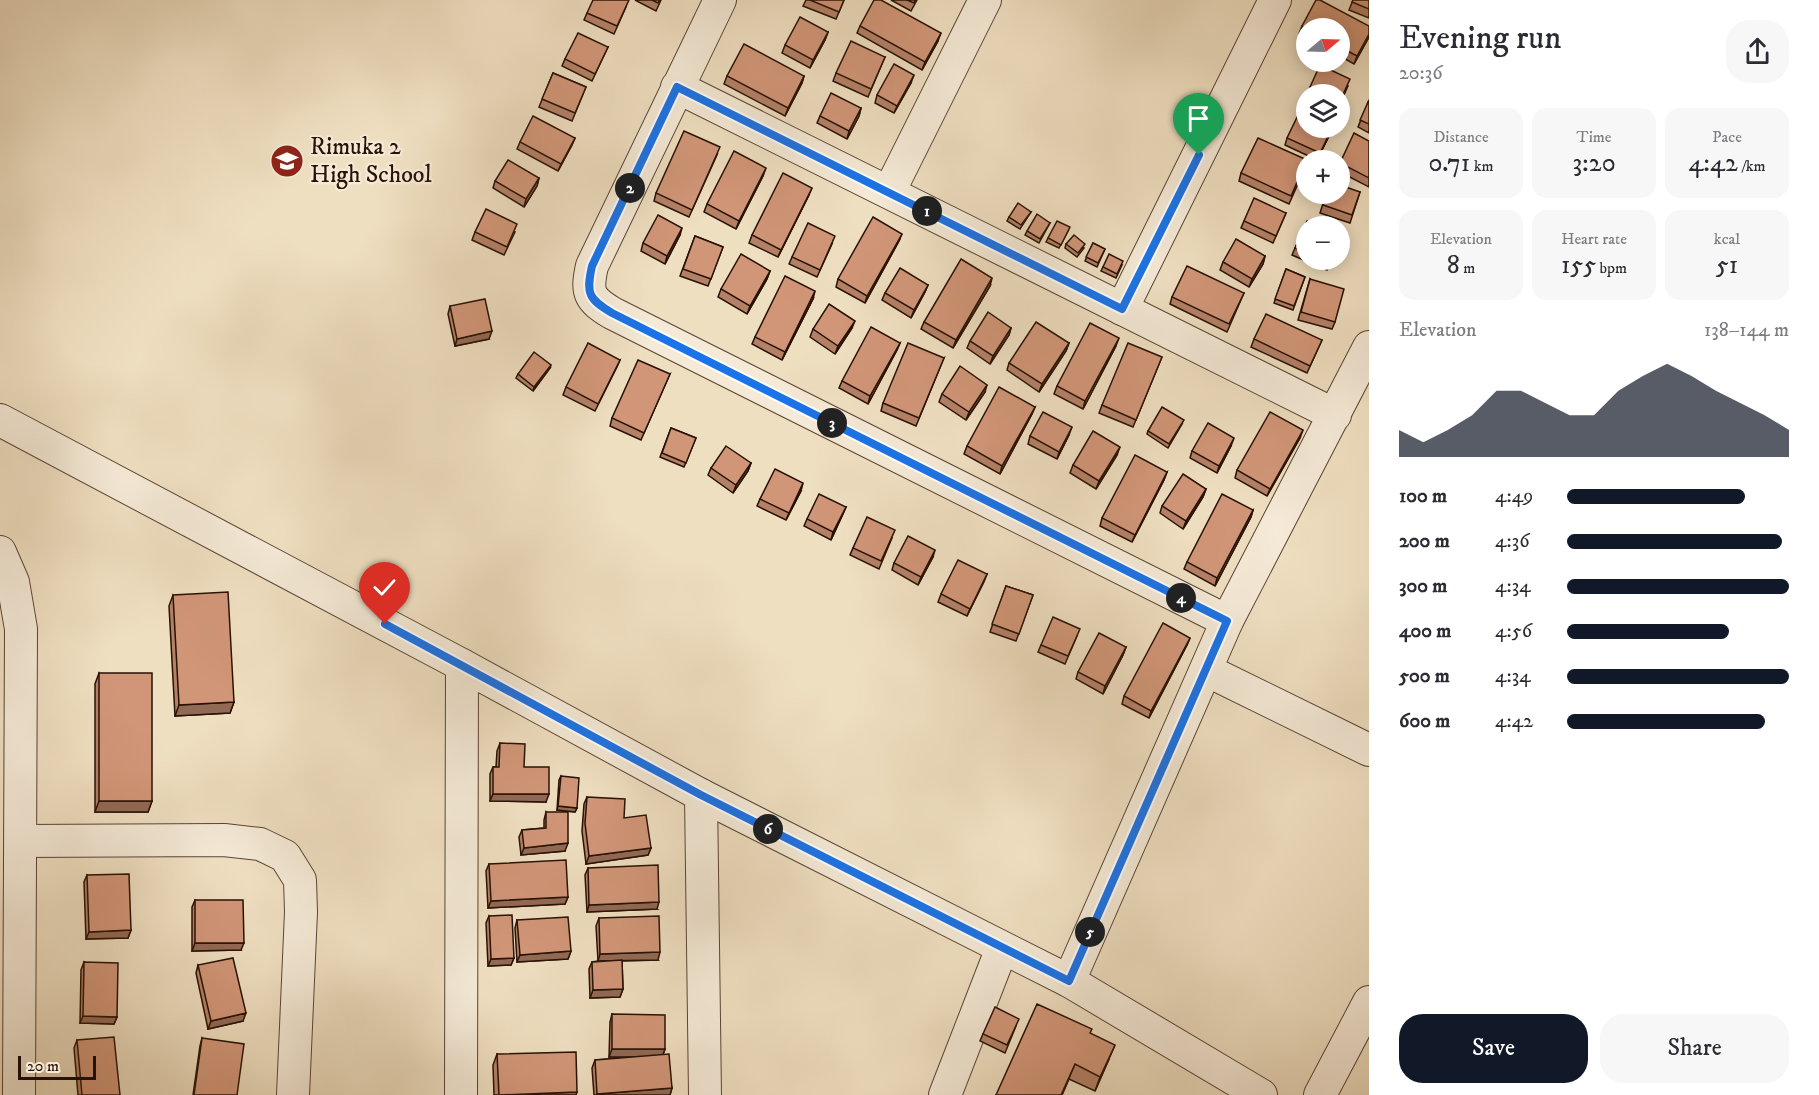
<!DOCTYPE html>
<meta charset="utf-8">
<style>
body{margin:0;font-family:"IM FELL DW Pica",serif;background:#f7f7f7;color:#2b2b33;height:100vh;display:flex;flex-direction:column;font-size:22px;white-space:nowrap}
*{box-sizing:border-box;margin:0}
p{font-size:20px;color:#7c7c81}
.icon{flex:none;width:33px;height:33px;fill:none;stroke:currentColor;stroke-width:2;stroke-linecap:round;stroke-linejoin:round}
.map{position:relative;flex:1;overflow:hidden}
.sheet{display:flex;flex-direction:column;background:#fff;width:450px}
.sheet>*{flex:none}
.needle{width:39px;rotate:71deg}
.controls{position:absolute;left:1296px;top:18px;display:grid;gap:12px}
.controls a{display:grid;place-items:center;width:54px;height:54px;border-radius:50%;background:#fff;box-shadow:0 3px 15px #0003;font-size:30px}
.scale{position:absolute;left:18px;bottom:15px;width:78px;box-sizing:border-box;padding-left:6px;border:3px solid #281105;border-top:0;font-size:16px;line-height:21px;white-space:nowrap;color:#281105;-webkit-text-stroke:4px #f5ead7;paint-order:stroke}
.pin{position:absolute;display:grid;place-items:center;width:51px;height:51px;color:#fff;margin:-62px -26px;border-radius:50% 50% 50% 0;rotate:-45deg;box-shadow:0 0 6px #0007}
.pin .icon{rotate:45deg}
.km{position:absolute;width:30px;height:30px;margin:-15px;border-radius:50%;background:#222;color:#fff;font-size:16px;line-height:30px;text-align:center}
.round{display:grid;place-items:center;flex:none;width:63px;height:63px;border-radius:24px;background:#f7f7f7}
.headline{display:flex;align-items:center;justify-content:space-between;height:102px;padding:0 30px}
h1{font-size:33px;font-weight:600;line-height:45px}
.figures{display:grid;grid-template-columns:repeat(3,1fr);gap:9px;height:102px;padding:6px 30px}
.figures div{display:grid;align-content:center;border-radius:15px;background:#f7f7f7;text-align:center}
.figures b{font-size:26px;font-weight:600}
.figures small{font-size:16px;font-weight:400}
.figures p{font-size:16px}
.chart{height:168px;padding:12px 30px}
.chart p{display:flex;justify-content:space-between}
.chart svg{width:100%;height:108px;margin-top:6px;fill:#111827;opacity:.7}
.primary-button{display:flex;gap:12px;margin-top:auto;padding:12px 30px}
.primary-button a{flex:1;height:69px;border-radius:24px;background:#111827;color:#fff;font-size:24px;font-weight:600;line-height:69px;text-align:center}
.primary-button a+a{background:#f7f7f7;color:#2b2b33}
ul{padding:0 30px;list-style:none;font-size:20px}
li{display:grid;grid-template-columns:96px 72px 1fr;align-items:center;height:45px}
li i{height:15px;border-radius:8px;background:#111827}
main{display:flex;flex:1;min-height:0}
.map>svg:first-child{display:block}
.lines{fill:none;stroke-linecap:round;stroke-linejoin:round}
.minor-casing{stroke:#5a4434;stroke-width:34}
.minor{stroke:#f5ead7;stroke-width:32}
.wall{fill:#b48167;stroke:#281105;stroke-width:1.5}
.shaded-wall{fill:#926954;stroke:#281105;stroke-width:1.5}
.building{fill:#d19678;stroke:#281105;stroke-width:1.5}
.route-casing{stroke:#fff;stroke-width:12}
.route{stroke:#1a73e8;stroke-width:8}
.labels{text-anchor:middle;dominant-baseline:central;stroke-width:4.5;stroke-linejoin:round;paint-order:stroke}
.poi-label{font-size:24px;fill:#281105;stroke:#f5ead7;text-anchor:start}
</style>
<main>
<div class="map">
<svg width="1369" height="1095" viewBox="0 0 1369 1095">
<rect width="100%" height="100%" fill="#efdfc1"/>
<filter id="stains"><feTurbulence type="fractalNoise" baseFrequency=".00333" numOctaves="4"/><feColorMatrix values="0 0 0 0 .2 0 0 0 0 .09 0 0 0 0 .02 0 0 0 .5 -.17"/></filter>
<radialGradient id="worn" r=".72"><stop offset=".6" stop-color="#630" stop-opacity="0"/><stop offset="1" stop-color="#630" stop-opacity=".3"/></radialGradient>
<g class="lines">
<defs>
<g id="minor">
<path d="M720,0L592,266C586,293 589,299 612,313L1227,621"/>
<polyline points="677,87 1335,415"/>
<polyline points="889,192 985,0"/>
<polyline points="1122,309 1275,0"/>
<polyline points="0,420 462,665 701,795 1069,981 1261,1095"/>
<polyline points="0,552 13,582 21,629 19,1095"/>
<polyline points="1206,670 1369,750"/>
<polyline points="701,795 705,1095"/>
<polyline points="21,841 224,840 260,844 285,856 300,880 301,912 293,1095"/>
<polyline points="1069,981 1227,621 1369,347"/>
<polyline points="461,1095 462,665"/>
<polyline points="945,1095 1002,948"/>
<polyline points="1320,1095 1369,1002"/>
</g>
</defs>
<use href="#minor" class="minor-casing"/>
<use href="#minor" class="minor"/>
</g>
<g class="wall">
<polygon points="635,0 661,0 656,11"/>
<polygon points="806,0 844,0 836,19 803,6"/>
<polygon points="891,0 917,0 911,11"/>
<polygon points="1353,0 1369,0 1369,18 1349,10"/>
<polygon points="626,7 614,34 584,20 587,13"/>
<polygon points="860,26 938,41 922,70 857,33"/>
<polygon points="1302,26 1369,26 1369,37 1354,64 1340,56 1340,28 1306,28 1306,38 1299,34"/>
<polygon points="828,32 825,40 810,68 782,53 785,45"/>
<polygon points="608,47 592,81 562,66 565,59"/>
<polygon points="885,57 868,97 833,81 836,73"/>
<polygon points="553,73 586,87 572,121 539,107"/>
<polygon points="727,76 804,76 802,83 785,116 724,84"/>
<polygon points="911,83 894,113 875,103 877,95"/>
<polygon points="1348,86 1340,104 1340,94 1307,94 1310,87"/>
<polygon points="1369,100 1369,133 1358,127"/>
<polygon points="861,108 859,116 847,139 817,123 820,116"/>
<polygon points="1306,128 1333,128 1317,160 1285,145 1287,138"/>
<polygon points="575,138 572,145 558,171 517,149 520,142"/>
<polygon points="1369,141 1369,187 1340,172 1340,163"/>
<polygon points="717,155 689,217 654,201 656,193"/>
<polygon points="1306,160 1305,168 1289,204 1239,181 1241,173"/>
<polygon points="763,176 736,229 704,212 707,204"/>
<polygon points="539,178 537,186 524,207 493,188 495,181"/>
<polygon points="1360,192 1350,223 1320,213 1326,194"/>
<polygon points="809,195 778,257 749,243 752,235"/>
<polygon points="1031,212 1029,215 1020,229 1007,221 1009,217"/>
<polygon points="1286,213 1273,243 1241,228 1244,221"/>
<polygon points="1050,223 1039,243 1025,235 1027,231"/>
<polygon points="1306,226 1306,260 1332,260 1327,270 1292,255 1295,248"/>
<polygon points="1068,231 1059,248 1046,242 1048,238"/>
<polygon points="475,232 515,232 504,255 472,240"/>
<polygon points="680,235 665,264 641,251 643,243"/>
<polygon points="695,236 723,247 708,286 680,276"/>
<polygon points="899,241 865,303 836,287 838,279"/>
<polygon points="1093,243 1105,249 1097,267 1085,261"/>
<polygon points="832,244 817,277 789,264 792,257"/>
<polygon points="1066,244 1084,248 1077,257 1065,248"/>
<polygon points="1265,256 1263,264 1249,287 1220,270 1223,262"/>
<polygon points="1122,265 1116,278 1101,271 1103,267"/>
<polygon points="1286,269 1305,277 1293,310 1274,303"/>
<polygon points="770,271 767,279 747,314 718,297 721,289"/>
<polygon points="1310,279 1335,322 1332,329 1298,320"/>
<polygon points="928,285 925,292 911,318 882,300 885,293"/>
<polygon points="990,286 953,348 921,329 924,322"/>
<polygon points="1244,293 1227,332 1170,304 1172,297"/>
<polygon points="813,299 782,360 752,344 755,337"/>
<polygon points="450,306 489,339 455,346 448,314"/>
<polygon points="852,328 835,354 810,337 813,329"/>
<polygon points="1011,328 1009,335 990,364 967,348 970,341"/>
<polygon points="1254,339 1322,340 1307,373 1251,347"/>
<polygon points="900,343 897,350 868,404 839,388 842,381"/>
<polygon points="1069,343 1066,351 1039,392 1007,370 1009,363"/>
<polygon points="1116,346 1083,409 1054,394 1057,386"/>
<polygon points="1162,357 1133,427 1099,413 1102,405"/>
<polygon points="944,358 916,426 881,411 883,403"/>
<polygon points="620,360 617,367 595,411 563,395 566,387"/>
<polygon points="550,368 533,391 516,378 518,374"/>
<polygon points="670,374 641,440 610,426 612,418"/>
<polygon points="985,392 966,420 939,402 942,394"/>
<polygon points="1035,407 1032,414 1000,474 964,454 967,446"/>
<polygon points="1182,424 1168,448 1147,434 1148,431"/>
<polygon points="671,428 696,438 684,467 660,457"/>
<polygon points="1069,435 1057,459 1028,444 1030,436"/>
<polygon points="1300,438 1267,496 1235,478 1237,470"/>
<polygon points="1231,446 1217,473 1190,458 1192,451"/>
<polygon points="1117,455 1096,489 1070,473 1073,465"/>
<polygon points="751,463 748,471 733,493 708,475 711,468"/>
<polygon points="1167,472 1164,480 1132,542 1100,526 1102,518"/>
<polygon points="1206,489 1203,497 1183,529 1160,513 1162,506"/>
<polygon points="801,491 786,520 757,506 760,499"/>
<polygon points="846,507 831,540 804,526 807,519"/>
<polygon points="1253,510 1251,517 1215,586 1184,569 1187,562"/>
<polygon points="892,538 879,569 850,555 853,548"/>
<polygon points="933,557 918,585 892,570 894,563"/>
<polygon points="987,574 967,616 938,602 941,594"/>
<polygon points="1006,586 1033,595 1016,641 990,632"/>
<polygon points="173,595 234,702 230,713 175,716 169,606"/>
<polygon points="1077,636 1065,664 1038,652 1041,645"/>
<polygon points="1190,638 1187,645 1149,718 1122,704 1124,696"/>
<polygon points="1126,647 1123,655 1103,694 1076,679 1078,672"/>
<polygon points="99,673 152,801 148,812 95,812 95,684"/>
<polygon points="500,743 524,767 546,802 490,801 490,774 493,767 496,767 497,751"/>
<polygon points="561,776 577,808 575,812 557,810 559,780"/>
<polygon points="587,797 651,848 648,855 586,864 582,831 584,804"/>
<polygon points="546,812 565,851 521,855 519,837 522,830 544,828 544,820"/>
<polygon points="489,864 568,897 565,904 488,908 486,871"/>
<polygon points="588,868 657,909 587,912 585,875"/>
<polygon points="87,875 131,930 128,938 86,939 84,882"/>
<polygon points="195,900 241,950 192,951 192,907"/>
<polygon points="489,916 514,958 511,965 488,966 486,923"/>
<polygon points="599,918 658,960 622,961 623,989 620,997 590,998 589,969 592,962 598,961 596,926"/>
<polygon points="517,920 571,951 568,959 517,962 515,928"/>
<polygon points="84,962 117,1017 114,1024 80,1023 81,970"/>
<polygon points="198,965 243,1021 208,1029 196,973"/>
<polygon points="612,1014 665,1049 663,1055 672,1088 670,1095 594,1095 592,1068 595,1060 639,1057 609,1057 610,1022"/>
<polygon points="1016,1026 1005,1053 980,1041 983,1034"/>
<polygon points="1090,1033 1109,1059 1095,1091 1069,1079 1062,1095 996,1095"/>
<polygon points="202,1038 237,1095 193,1095 200,1046"/>
<polygon points="77,1040 120,1095 78,1095 74,1048"/>
<polygon points="497,1054 576,1095 494,1095 493,1065"/>
</g>
<g class="shaded-wall">
<polygon points="828,32 825,40 810,68 813,60"/>
<polygon points="941,33 938,41 922,70 925,62"/>
<polygon points="1369,34 1369,37 1354,64 1357,56"/>
<polygon points="914,75 911,83 894,113 897,106"/>
<polygon points="804,76 802,83 785,116 788,108"/>
<polygon points="861,108 859,116 847,139 849,131"/>
<polygon points="1332,128 1333,128 1317,160 1320,153"/>
<polygon points="575,138 572,145 558,171 561,164"/>
<polygon points="766,168 763,176 736,229 739,221"/>
<polygon points="539,178 537,186 524,207 526,199"/>
<polygon points="812,188 809,195 778,257 781,250"/>
<polygon points="682,228 680,235 665,264 667,256"/>
<polygon points="902,234 899,241 865,303 867,296"/>
<polygon points="1265,256 1263,264 1249,287 1252,279"/>
<polygon points="770,271 767,279 747,314 750,306"/>
<polygon points="992,278 990,286 953,348 956,340"/>
<polygon points="928,285 925,292 911,318 914,310"/>
<polygon points="815,291 813,299 782,360 785,352"/>
<polygon points="855,321 852,328 835,354 838,346"/>
<polygon points="1011,328 1009,335 990,364 993,356"/>
<polygon points="492,331 489,339 455,346 457,339"/>
<polygon points="1119,338 1116,346 1083,409 1085,401"/>
<polygon points="900,343 897,350 868,404 870,396"/>
<polygon points="1069,343 1066,351 1039,392 1042,384"/>
<polygon points="551,365 550,368 533,391 534,387"/>
<polygon points="987,385 985,392 966,420 969,412"/>
<polygon points="1035,407 1032,414 1000,474 1002,466"/>
<polygon points="1072,427 1069,435 1057,459 1059,452"/>
<polygon points="1303,430 1300,438 1267,496 1270,489"/>
<polygon points="1234,438 1231,446 1217,473 1219,466"/>
<polygon points="1120,447 1117,455 1096,489 1099,481"/>
<polygon points="751,463 748,471 733,493 736,485"/>
<polygon points="1167,472 1164,480 1132,542 1135,535"/>
<polygon points="803,483 801,491 786,520 789,513"/>
<polygon points="1206,489 1203,497 1183,529 1186,521"/>
<polygon points="846,507 843,514 831,540 833,532"/>
<polygon points="1253,510 1251,517 1215,586 1217,578"/>
<polygon points="935,550 933,557 918,585 921,577"/>
<polygon points="987,574 984,582 967,616 970,609"/>
<polygon points="1190,638 1187,645 1149,718 1151,711"/>
<polygon points="1126,647 1123,655 1103,694 1105,686"/>
<polygon points="234,702 230,713 175,716 179,705"/>
<polygon points="493,794 549,794 546,802 490,801"/>
<polygon points="99,801 152,801 148,812 95,812"/>
<polygon points="558,806 577,808 575,812 557,810"/>
<polygon points="568,843 565,851 521,855 524,848"/>
<polygon points="651,848 648,855 586,864 589,856"/>
<polygon points="568,897 565,904 488,908 491,901"/>
<polygon points="659,902 657,909 587,912 589,905"/>
<polygon points="131,930 128,938 86,939 89,932"/>
<polygon points="195,943 244,943 241,950 192,951"/>
<polygon points="571,951 568,959 517,962 520,955"/>
<polygon points="660,952 658,960 598,961 600,954"/>
<polygon points="514,958 511,965 488,966 491,959"/>
<polygon points="623,989 620,997 590,998 593,990"/>
<polygon points="246,1013 243,1021 208,1029 211,1021"/>
<polygon points="83,1016 117,1017 114,1024 80,1023"/>
<polygon points="1115,1045 1109,1059 1095,1091 1100,1077"/>
<polygon points="612,1049 665,1049 662,1057 609,1057"/>
<polygon points="1075,1064 1062,1095 1061,1095"/>
<polygon points="672,1088 670,1095 597,1095 597,1094"/>
<polygon points="577,1092 576,1095 498,1095"/>
</g>
<g class="building">
<polygon points="593,0 629,0 617,26 587,13"/>
<polygon points="652,0 660,0 658,3"/>
<polygon points="810,0 844,0 839,12"/>
<polygon points="874,0 881,0 941,33 925,62 860,26"/>
<polygon points="907,0 915,0 914,3"/>
<polygon points="1316,0 1320,0 1369,26 1369,34 1357,56 1340,47 1340,28 1306,29 1302,26"/>
<polygon points="1353,0 1369,0 1369,9 1352,2"/>
<polygon points="800,17 828,32 813,60 785,45"/>
<polygon points="578,33 608,47 595,74 565,59"/>
<polygon points="851,41 885,57 871,89 836,73"/>
<polygon points="744,44 804,76 788,108 727,76"/>
<polygon points="894,64 914,75 897,106 877,95"/>
<polygon points="1320,65 1350,79 1340,101 1340,94 1326,94 1310,87"/>
<polygon points="553,73 586,87 575,113 542,99"/>
<polygon points="831,93 861,108 849,131 820,116"/>
<polygon points="1369,100 1369,124 1360,120"/>
<polygon points="1302,107 1306,109 1306,128 1332,128 1320,153 1287,138"/>
<polygon points="533,116 575,138 561,164 520,142"/>
<polygon points="684,131 720,147 692,210 656,193"/>
<polygon points="1354,133 1369,141 1369,178 1340,163"/>
<polygon points="1258,138 1307,160 1306,160 1306,162 1291,196 1241,173"/>
<polygon points="734,151 766,168 739,221 707,204"/>
<polygon points="508,160 539,178 526,199 495,181"/>
<polygon points="783,173 812,188 781,250 752,235"/>
<polygon points="1340,185 1360,192 1352,215 1323,205 1326,194 1340,194"/>
<polygon points="1254,198 1286,213 1276,236 1244,221"/>
<polygon points="1018,203 1031,212 1021,225 1009,217"/>
<polygon points="486,209 517,224 507,247 475,232"/>
<polygon points="1037,214 1050,223 1040,239 1027,231"/>
<polygon points="658,215 682,228 667,256 643,243"/>
<polygon points="873,217 902,234 867,296 838,279"/>
<polygon points="1057,221 1070,227 1061,245 1048,238"/>
<polygon points="1307,221 1318,226 1306,226 1306,253 1295,248"/>
<polygon points="808,223 835,236 820,270 792,257"/>
<polygon points="1074,235 1085,244 1078,253 1066,244"/>
<polygon points="695,236 723,247 711,279 683,269"/>
<polygon points="1236,239 1265,256 1252,279 1223,262"/>
<polygon points="1093,243 1105,249 1098,263 1086,257"/>
<polygon points="741,254 770,271 750,306 721,289"/>
<polygon points="1109,254 1123,261 1117,274 1103,267"/>
<polygon points="961,259 992,278 956,340 924,322"/>
<polygon points="1322,260 1331,260 1330,263"/>
<polygon points="1187,266 1244,293 1229,324 1172,297"/>
<polygon points="900,268 928,285 914,310 885,293"/>
<polygon points="1286,269 1305,277 1294,306 1275,299"/>
<polygon points="785,276 815,291 785,352 755,337"/>
<polygon points="1310,279 1344,289 1335,322 1301,312"/>
<polygon points="485,299 492,331 457,339 450,306"/>
<polygon points="829,304 855,321 838,346 813,329"/>
<polygon points="988,312 1011,328 993,356 970,341"/>
<polygon points="1266,314 1322,340 1310,366 1254,339"/>
<polygon points="1036,322 1069,343 1042,384 1009,363"/>
<polygon points="1090,323 1119,338 1085,401 1057,386"/>
<polygon points="871,327 900,343 870,396 842,381"/>
<polygon points="588,343 620,360 598,404 566,387"/>
<polygon points="908,343 944,358 919,418 883,403"/>
<polygon points="1128,343 1162,357 1136,420 1102,405"/>
<polygon points="534,352 551,365 534,387 518,374"/>
<polygon points="638,360 670,374 644,433 612,418"/>
<polygon points="960,366 987,385 969,412 942,394"/>
<polygon points="999,387 1035,407 1002,466 967,446"/>
<polygon points="1162,407 1184,420 1169,444 1148,431"/>
<polygon points="1043,412 1072,427 1059,452 1030,436"/>
<polygon points="1270,412 1303,430 1270,489 1237,470"/>
<polygon points="1208,423 1234,438 1219,466 1192,451"/>
<polygon points="671,428 696,438 686,463 662,453"/>
<polygon points="1093,431 1120,447 1099,481 1073,465"/>
<polygon points="726,446 751,463 736,485 711,468"/>
<polygon points="1135,455 1167,472 1135,535 1102,518"/>
<polygon points="775,469 803,483 789,513 760,499"/>
<polygon points="1183,474 1206,489 1186,521 1162,506"/>
<polygon points="819,494 846,507 833,532 807,519"/>
<polygon points="1222,494 1253,510 1217,578 1187,562"/>
<polygon points="867,517 895,530 881,561 853,548"/>
<polygon points="908,536 935,550 921,577 894,563"/>
<polygon points="958,560 987,574 970,609 941,594"/>
<polygon points="1006,586 1033,595 1019,634 992,624"/>
<polygon points="228,592 234,702 179,705 173,595"/>
<polygon points="1053,617 1080,629 1068,656 1041,645"/>
<polygon points="1163,623 1190,638 1151,711 1124,696"/>
<polygon points="1099,633 1126,647 1105,686 1078,672"/>
<rect x="99" y="673" width="53" height="128"/>
<polygon points="500,743 525,744 524,767 549,767 549,794 493,794 493,767 499,767"/>
<polygon points="561,776 579,778 577,808 558,806"/>
<polygon points="587,797 625,799 624,818 646,815 651,848 589,856 585,823"/>
<polygon points="546,812 568,812 568,843 524,848 522,830 546,828"/>
<polygon points="566,860 568,897 491,901 489,864"/>
<polygon points="658,865 659,902 589,905 588,868"/>
<polygon points="129,874 131,930 89,932 87,875"/>
<polygon points="195,900 243,900 244,943 195,943"/>
<polygon points="512,915 514,958 491,959 489,916"/>
<polygon points="659,916 660,952 600,954 599,918"/>
<polygon points="568,917 571,951 520,955 517,920"/>
<polygon points="233,958 246,1013 211,1021 198,965"/>
<polygon points="622,960 623,989 593,990 592,962"/>
<polygon points="84,962 118,963 117,1017 83,1016"/>
<polygon points="1037,1004 1092,1029 1090,1033 1115,1045 1100,1077 1075,1064 1061,1095 996,1095"/>
<polygon points="995,1007 1019,1019 1007,1045 983,1034"/>
<polygon points="612,1014 665,1015 665,1049 612,1049"/>
<polygon points="114,1037 120,1095 82,1095 77,1040"/>
<polygon points="202,1038 244,1044 237,1095 194,1095"/>
<polygon points="576,1052 577,1092 499,1095 497,1054"/>
<polygon points="669,1054 672,1088 597,1094 595,1060"/>
</g>
<g class="lines">
<defs>
<path id="route" d="M385,624L701,795L1069,981L1227,621L612,313C588,299 586,293 592,266L677,87L1122,309L1199,155"/>
</defs>
<use href="#route" class="route-casing"/>
<use href="#route" class="route"/>
</g>
<defs>
<symbol id="school-disc" viewBox="-11 -11 22 22"><circle r="9.5" fill="#8f2418" stroke="#f5ead7"/><path d="M0-5L7-2L0 1L-7-2ZM-4 1L0 2.5L4 1V4Q0 6-4 4Z" fill="#fff"/></symbol>
</defs>
<g fill-rule="evenodd">
<use href="#school-disc" x="268" y="142" width="38" height="38"/>
</g>
<g class="labels">
<g class="poi-label">
<text x="310" y="147">Rimuka 2<tspan x="310" dy="28">High School</tspan></text>
</g>
</g>
<rect width="100%" height="100%" filter="url(#stains)"/>
<rect width="100%" height="100%" fill="url(#worn)"/>
</svg>
<div class="controls">
<a><svg class="needle" viewBox="-14 -14 28 28"><path d="M0-13l5 13h-10z" fill="#e53935"/><path d="M0 13l5-13h-10z" fill="#7c7c81"/></svg></a>
<a><svg class="icon" aria-label="layers" viewBox="0 0 24 24"><path d="M12 4l9 5-9 5-9-5zM3 14l9 5 9-5"/></svg></a>
<a>+</a>
<a>−</a>
</div>
<div class="scale">20 m</div>
<div class="pin" style="left:1199px;top:155px;background:#1e9e55"><svg class="icon" aria-label="arrive" viewBox="0 0 24 24"><path d="M6 21V4h12l-3 4 3 4H6"/></svg></div>
<div class="pin" style="left:385px;top:624px;background:#d93025"><svg class="icon" aria-label="check" viewBox="0 0 24 24"><path d="M5 12l5 5 9-10"/></svg></div>
<b class="km" style="left:927px;top:211px">1</b>
<b class="km" style="left:630px;top:188px">2</b>
<b class="km" style="left:832px;top:423px">3</b>
<b class="km" style="left:1181px;top:598px">4</b>
<b class="km" style="left:1090px;top:932px">5</b>
<b class="km" style="left:768px;top:829px">6</b>
</div>
<section class="sheet">
<div class="headline"><div><h1>Evening run</h1><p>20:36</p></div><a class="round"><svg class="icon" aria-label="share" viewBox="0 0 24 24"><path d="M12 15V3M7 8l5-5 5 5M5 13v7h14v-7"/></svg></a></div>
<div class="figures">
<div><p>Distance</p><b>0.71<small> km</small></b></div>
<div><p>Time</p><b>3:20</b></div>
<div><p>Pace</p><b>4:42<small> /km</small></b></div>
</div>
<div class="figures">
<div><p>Elevation</p><b>8<small> m</small></b></div>
<div><p>Heart rate</p><b>155<small> bpm</small></b></div>
<div><p>kcal</p><b>51</b></div>
</div>
<div class="chart"><p><span>Elevation</span>138–144 m</p>
<svg viewBox="0 0 160 44" preserveAspectRatio="none"><path d="M0 44V33L10 38L20 33L30 27L40 17L50 17L60 22L70 27L80 27L90 17L100 11L110 6L120 11L130 17L140 22L150 27L160 33V44z"/></svg>
</div>
<ul>
<li><b>100 m</b>4:49<i style="width:80%"></i></li>
<li><b>200 m</b>4:36<i style="width:97%"></i></li>
<li><b>300 m</b>4:34<i style="width:100%"></i></li>
<li><b>400 m</b>4:56<i style="width:73%"></i></li>
<li><b>500 m</b>4:34<i style="width:100%"></i></li>
<li><b>600 m</b>4:42<i style="width:89%"></i></li>
</ul>
<div class="primary-button"><a>Save</a><a>Share</a></div>
</section>
</main>
